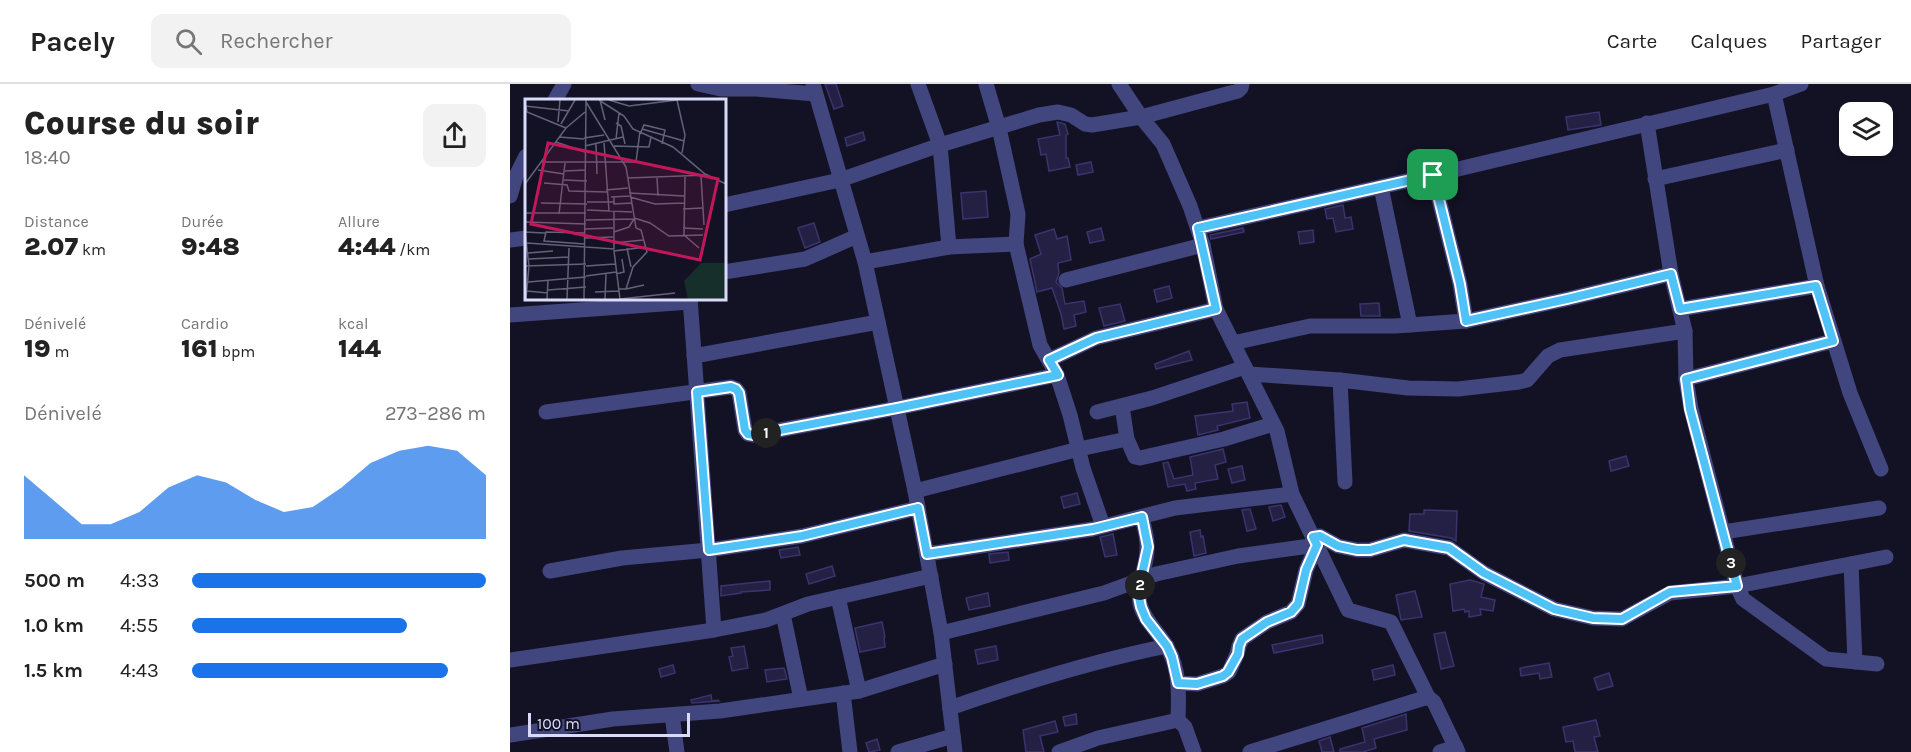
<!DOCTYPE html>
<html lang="fr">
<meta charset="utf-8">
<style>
body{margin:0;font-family:Karla,sans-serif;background:#f2f2f2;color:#222;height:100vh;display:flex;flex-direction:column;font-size:22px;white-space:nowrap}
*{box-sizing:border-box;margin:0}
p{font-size:20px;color:#767676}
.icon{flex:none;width:33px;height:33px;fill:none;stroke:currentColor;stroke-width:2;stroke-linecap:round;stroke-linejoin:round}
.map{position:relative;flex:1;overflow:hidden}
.details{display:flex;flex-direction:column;background:#fff;width:510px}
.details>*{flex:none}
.controls{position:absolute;left:1329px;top:18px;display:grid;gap:12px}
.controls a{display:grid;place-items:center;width:54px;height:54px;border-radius:12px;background:#fff;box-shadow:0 2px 4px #0004;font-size:30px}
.scale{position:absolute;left:18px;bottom:15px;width:162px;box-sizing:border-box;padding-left:6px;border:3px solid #dadafb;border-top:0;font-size:16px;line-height:21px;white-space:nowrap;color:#dadafb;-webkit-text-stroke:4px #131225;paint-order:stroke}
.pin{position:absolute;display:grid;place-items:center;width:51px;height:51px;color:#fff;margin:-26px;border-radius:12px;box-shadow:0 3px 9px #0006}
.km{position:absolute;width:30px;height:30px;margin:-15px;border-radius:50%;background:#222;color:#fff;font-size:16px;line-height:30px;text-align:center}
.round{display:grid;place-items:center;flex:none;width:63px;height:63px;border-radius:12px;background:#f2f2f2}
.headline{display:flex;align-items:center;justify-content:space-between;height:102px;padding:0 24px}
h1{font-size:33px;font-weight:800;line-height:45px}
.metrics{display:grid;grid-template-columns:repeat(3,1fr);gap:9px;height:102px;padding:6px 24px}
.metrics div{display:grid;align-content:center}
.metrics b{font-size:26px;font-weight:800}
.metrics small{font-size:16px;font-weight:400}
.metrics p{font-size:16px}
.chart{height:168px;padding:12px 24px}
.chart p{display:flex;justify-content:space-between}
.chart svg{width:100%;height:108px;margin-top:6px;fill:#1a73e8;opacity:.7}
ul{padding:0 24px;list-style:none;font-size:20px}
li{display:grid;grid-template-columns:96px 72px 1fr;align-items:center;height:45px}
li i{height:15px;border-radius:8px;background:#1a73e8}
header{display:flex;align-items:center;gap:36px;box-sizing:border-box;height:84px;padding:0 30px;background:#fff;border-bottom:2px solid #e0e0e0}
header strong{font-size:28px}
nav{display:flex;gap:33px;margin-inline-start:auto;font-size:21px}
.search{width:420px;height:54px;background:#f2f2f2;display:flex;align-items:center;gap:15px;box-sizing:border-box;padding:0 21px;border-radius:12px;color:#767676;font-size:22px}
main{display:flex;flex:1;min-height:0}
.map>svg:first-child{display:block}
.building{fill:#232044;stroke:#3a346e;stroke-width:1.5}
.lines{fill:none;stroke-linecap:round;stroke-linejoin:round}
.minor{stroke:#42467f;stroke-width:15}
.route-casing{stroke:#fff;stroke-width:12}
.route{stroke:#4fc3f7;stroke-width:8}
.inset-road{fill:none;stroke:#63627b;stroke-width:1.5}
.view{fill:#c2185b;fill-opacity:0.15;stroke:#c2185b;stroke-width:3}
.inset-edge{fill:none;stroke:#dadafb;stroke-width:3}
</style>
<header>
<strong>Pacely</strong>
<div class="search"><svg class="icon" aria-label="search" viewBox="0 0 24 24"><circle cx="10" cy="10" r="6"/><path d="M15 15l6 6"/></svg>Rechercher</div>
<nav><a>Carte</a><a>Calques</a><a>Partager</a></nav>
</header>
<main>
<section class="details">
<div class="headline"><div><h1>Course du soir</h1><p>18:40</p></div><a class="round"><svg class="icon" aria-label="share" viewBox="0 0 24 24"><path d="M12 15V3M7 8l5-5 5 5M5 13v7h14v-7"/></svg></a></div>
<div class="metrics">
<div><p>Distance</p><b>2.07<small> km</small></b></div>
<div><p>Durée</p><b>9:48</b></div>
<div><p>Allure</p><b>4:44<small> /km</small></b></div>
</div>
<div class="metrics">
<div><p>Dénivelé</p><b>19<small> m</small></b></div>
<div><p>Cardio</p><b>161<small> bpm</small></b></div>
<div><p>kcal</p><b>144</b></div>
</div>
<div class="chart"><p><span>Dénivelé</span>273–286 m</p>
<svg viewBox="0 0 160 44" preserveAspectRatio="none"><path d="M0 44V18L10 28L20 38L30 38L40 33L50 23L60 18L70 21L80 28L90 33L100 31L110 23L120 13L130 8L140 6L150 8L160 18V44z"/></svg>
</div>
<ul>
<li><b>500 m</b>4:33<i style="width:100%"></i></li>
<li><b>1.0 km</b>4:55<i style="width:73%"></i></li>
<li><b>1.5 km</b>4:43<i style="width:87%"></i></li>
</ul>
</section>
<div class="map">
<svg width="1401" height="668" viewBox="0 0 1401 668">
<rect width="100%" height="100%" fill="#131225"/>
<g class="building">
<polygon points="315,0 326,0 333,22 324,25"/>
<polygon points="1089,28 1091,41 1058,46 1056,33"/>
<polygon points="547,38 555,40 558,50 556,51 556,74 558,74 560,83 539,87 536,70 531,71 528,55 550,51"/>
<polygon points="353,48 355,56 337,62 335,54"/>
<polygon points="581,78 583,88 568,91 566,81"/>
<polygon points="476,107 478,133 453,135 451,109"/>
<polygon points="833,121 835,134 841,133 843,145 826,148 823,134 817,135 815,125"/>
<polygon points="304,139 310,158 295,164 288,144"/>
<polygon points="591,144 594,156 580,159 577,148"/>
<polygon points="733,144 734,148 701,155 700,151"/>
<polygon points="544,145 547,155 557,152 561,176 548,179 548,182 549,189 546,198 552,204 555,220 574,217 576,228 564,231 566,242 554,245 551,230 542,204 527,208 520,175 531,170 525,151"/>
<polygon points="803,146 804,158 790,160 788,148"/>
<polygon points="659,202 662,214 647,218 644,206"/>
<polygon points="869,219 870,232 851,232 850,220"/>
<polygon points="610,220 615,237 594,242 589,224"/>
<polygon points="679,267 682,276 646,285 645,280"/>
<polygon points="737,318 740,334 707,342 708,346 688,351 685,332 723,327 722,320"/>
<polygon points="713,365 716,378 705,381 708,395 685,399 686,405 677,407 675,400 658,403 653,379 658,378 664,395 683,391 680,373"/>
<polygon points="1116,372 1119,382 1101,387 1099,377"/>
<polygon points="732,382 735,396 722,399 718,385"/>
<polygon points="567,409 570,420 554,424 551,413"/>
<polygon points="771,421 775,433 763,437 759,423"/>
<polygon points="740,425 746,445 737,447 732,426"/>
<polygon points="914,426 947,427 946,457 941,454 899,447 900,430 914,430"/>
<polygon points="690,446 691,453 693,452 696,469 684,472 680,448"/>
<polygon points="603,450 607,471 595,473 590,453"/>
<polygon points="288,463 290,471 271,474 269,466"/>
<polygon points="498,468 499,476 480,479 479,470"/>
<polygon points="322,482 325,492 299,500 296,490"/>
<polygon points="960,496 974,500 971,513 985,516 983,527 970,525 971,531 959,533 959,527 955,528 954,525 943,527 940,500"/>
<polygon points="260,497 260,506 231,508 231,509 211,512 211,502"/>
<polygon points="905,507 912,533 891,536 886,511"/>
<polygon points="478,509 480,522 459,526 456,514"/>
<polygon points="372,538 375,553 374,554 375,563 350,568 345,544"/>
<polygon points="935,548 944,582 931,585 924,550"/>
<polygon points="812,551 813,559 764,569 762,561"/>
<polygon points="234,562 238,584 222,587 219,573 223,572 221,564"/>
<polygon points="486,562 488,576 468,580 465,566"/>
<polygon points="1039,579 1042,593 1030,595 1029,589 1011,592 1010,584"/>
<polygon points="163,581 165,589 151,593 149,585"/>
<polygon points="883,581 885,591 864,596 862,586"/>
<polygon points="274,584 277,595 257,598 255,586"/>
<polygon points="1099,589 1103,602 1088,606 1084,594"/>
<polygon points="201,611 202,617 208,616 209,617 182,619 181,616"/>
<polygon points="566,630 567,640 555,642 553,633"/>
<polygon points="896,630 897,646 864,655 866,664 853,668 830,668 830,665 855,658 852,644"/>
<polygon points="1086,636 1090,652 1084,653 1088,668 1065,668 1063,657 1056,658 1053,643"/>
<polygon points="545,637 548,648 530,652 534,668 516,668 513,646"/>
<polygon points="820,653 824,668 812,668 809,657"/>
<polygon points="367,655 370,666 359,668 356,659"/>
</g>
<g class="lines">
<g class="minor">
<polyline points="188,0 211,5 246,5 305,10"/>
<polyline points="303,0 355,178 405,407 431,549 445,668"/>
<polyline points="408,0 430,61 439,163"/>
<polyline points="476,0 489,44 508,130 506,160 530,261 547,291 560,331 573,384 593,442"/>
<polyline points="609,0 631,33 653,60 680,122 693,161 706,225 767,347 782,410 838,526 881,538 918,613 924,618 948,668"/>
<polyline points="1264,10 1307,202 1340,309 1371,385"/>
<polyline points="45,16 54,0"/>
<polyline points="1137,39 1161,190 1175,247 1176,295 1181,325 1227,502 1233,515 1316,575 1367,580"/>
<polyline points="923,91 950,200 956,237"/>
<polyline points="1145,95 1277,66"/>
<polyline points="871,103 900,241"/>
<polyline points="0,112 6,92 16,72"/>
<polyline points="214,121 330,96 430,61 529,31 548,28 561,31 575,40 582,41 631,33 728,7 731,4 732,0"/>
<polyline points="688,144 923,91 1264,10 1291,0"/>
<polyline points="0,156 16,154"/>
<polyline points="355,178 439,163 506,160"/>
<polyline points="214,188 295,175 347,152"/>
<polyline points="556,196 693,161"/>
<polyline points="180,214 204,546"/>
<polyline points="1170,225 1307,202"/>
<polyline points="0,231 180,218"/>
<polyline points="723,259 800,242 885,242 956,237 1057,215 1161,190"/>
<polyline points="184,272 368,238"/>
<polyline points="539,276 586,254 706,225"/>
<polyline points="739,290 830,296 898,304 948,305 1009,298 1017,296 1038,272 1050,266 1175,247"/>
<polyline points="1176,295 1323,257"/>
<polyline points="830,296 835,398"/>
<polyline points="612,322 617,355 625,373 630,374 714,355 763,340"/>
<polyline points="36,328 221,303 226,305 229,309 235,346 238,350 244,351 387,324 547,291"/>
<polyline points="587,328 642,314 735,283"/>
<polyline points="405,407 569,365 617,355"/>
<path d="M632,433C634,443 638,455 637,465C637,484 626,500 630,520C634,537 649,548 657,563C670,585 669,612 668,636"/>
<polyline points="1213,448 1369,424"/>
<polyline points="803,453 810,452 828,462 847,466 860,466 894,456 939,464 974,489 1044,525 1083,534 1112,535 1160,509 1227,502 1376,473"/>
<polyline points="417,470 583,445 665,424 782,410"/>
<polyline points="1341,480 1345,578"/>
<polyline points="40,487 112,474 199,466 292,452 408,424"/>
<polyline points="328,513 349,607"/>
<polyline points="273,530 291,615"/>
<polyline points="431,549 594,509 646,490 728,472 807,461"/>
<polyline points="0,576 204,546 256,536 298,520 421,492"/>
<polyline points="668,599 687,600 713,592 719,588 727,570 729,562 732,555 757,538 781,528 788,520 796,486 807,461"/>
<polyline points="333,609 340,668"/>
<path d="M440,624C512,599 583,577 657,562"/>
<polyline points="162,631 167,668"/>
<polyline points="0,651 103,635 210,627 349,607 435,580"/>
<polyline points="388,668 443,652"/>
<polyline points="549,668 588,654 668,636 675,643 684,668"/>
<polyline points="740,668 918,613"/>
<polyline points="930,668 946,663"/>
</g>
</g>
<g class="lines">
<defs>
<polygon id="route" points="923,91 950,200 956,237 1057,215 1161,190 1170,225 1306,202 1323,257 1176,295 1180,325 1227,502 1160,508 1112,535 1083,534 1044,525 974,489 939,464 894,456 860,466 847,466 828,462 810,452 803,453 807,461 796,486 788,520 781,528 757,538 732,555 729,562 728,570 718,588 713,592 687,600 668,599 662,573 657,562 636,535 631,523 628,508 638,463 632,433 583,445 417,470 408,424 292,452 199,466 187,308 221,303 226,305 229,309 235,346 238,350 244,351 387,324 548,291 539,276 586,254 706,225 688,144"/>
</defs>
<use href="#route" class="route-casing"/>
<use href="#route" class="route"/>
</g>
<g transform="translate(15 15)">
<rect width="201" height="201" fill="#131225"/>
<path d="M176,164H201V200H163L159,182Z" fill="#162f2b"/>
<path class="inset-road" d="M74,1L99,17L108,30L148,48L180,75L201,85M75,1L80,21M84,1L104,7L152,1M152,1L160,36L157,54M61,3L101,68L111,129L116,131L122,153L108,168L101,190H94M0,7L44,12M1,7L2,13L41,29M33,23L35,1M91,24L96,27L100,45M36,25L50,1M117,30L159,42M116,33L119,26L140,31L137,45M34,38L59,40M59,39L79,36M91,40L94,14M31,43L60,53M79,44L84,112M71,45L72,75M60,47L98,38M89,47L124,48L126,38M17,63H111L115,32M13,71L39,75M40,72L61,71M176,77L179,126M132,78L133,97M160,78L159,136L174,149M103,79L183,76M39,81L62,82M19,84L42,86L44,92L82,93M0,85L41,29L60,13M81,91L103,89M104,94L159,97M86,98L105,97M89,98V105L107,104M105,98L130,105L159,104M62,103H89M16,104L62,105M158,110L177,109M62,111L107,113M0,114H61M34,115L40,64M109,119L125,124L144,137L178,136M61,121L109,120L104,128L89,133M0,123L61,125M158,129L178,130M60,130L88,129M60,139L88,138M2,144L89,150V112M89,144L118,141M59,145L19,142L21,133L60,134M102,149L106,168M3,154L28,152M4,160L43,158M0,167L61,165M61,167L90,165M91,175L99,173L97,160M61,177L91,173M3,183L61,178M101,190L119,186M23,191L61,188M2,192L23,194M70,193L94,192M1,200L4,167L0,133L20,134M22,200L23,181M42,200L44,149M59,200L61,1M80,200L81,174M95,200L89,152L121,148M95,200L150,194"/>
<path class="view" d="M23,44L193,80L175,161L6,125Z"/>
<rect width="201" height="201" class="inset-edge"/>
</g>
</svg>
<div class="controls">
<a><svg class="icon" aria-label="layers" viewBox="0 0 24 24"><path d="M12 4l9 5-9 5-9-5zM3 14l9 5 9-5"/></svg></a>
</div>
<div class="scale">100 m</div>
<div class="pin" style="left:923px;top:91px;background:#1e9e55"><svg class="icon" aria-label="arrive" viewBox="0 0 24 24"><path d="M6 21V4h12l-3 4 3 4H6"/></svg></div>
<b class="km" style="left:256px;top:349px">1</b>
<b class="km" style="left:630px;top:501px">2</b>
<b class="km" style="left:1221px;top:479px">3</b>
</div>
</main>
